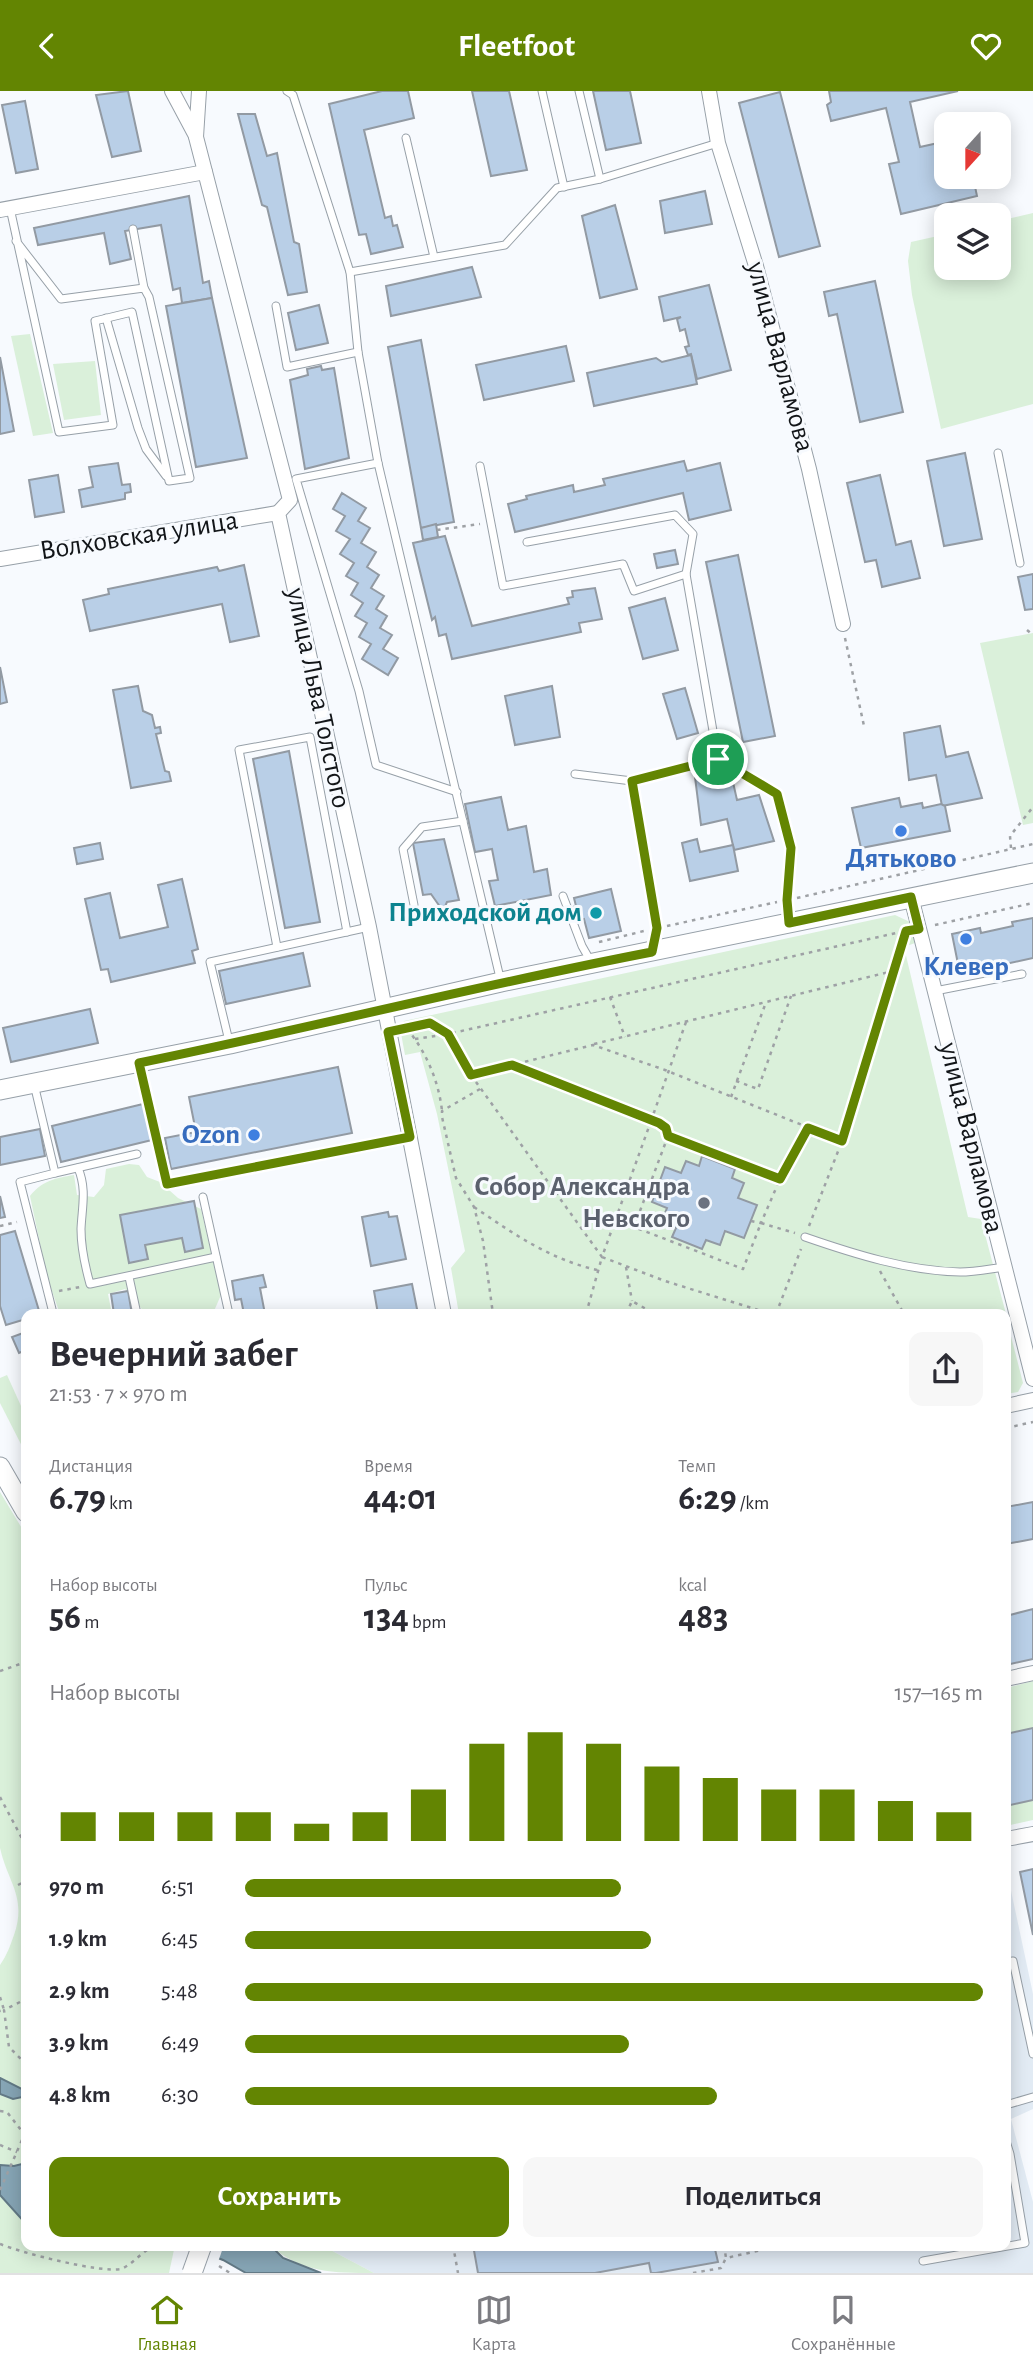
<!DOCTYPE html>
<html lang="ru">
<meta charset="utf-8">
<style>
body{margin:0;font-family:"Alegreya Sans",sans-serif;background:#f7f7f7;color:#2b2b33;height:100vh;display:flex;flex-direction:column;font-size:26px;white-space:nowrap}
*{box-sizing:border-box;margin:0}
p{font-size:23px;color:#7c7c81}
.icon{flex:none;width:38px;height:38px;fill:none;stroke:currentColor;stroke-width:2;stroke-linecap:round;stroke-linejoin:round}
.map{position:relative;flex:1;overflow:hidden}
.side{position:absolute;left:21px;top:1218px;width:990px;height:942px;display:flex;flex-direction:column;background:#fff;border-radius:14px;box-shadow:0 4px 18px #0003}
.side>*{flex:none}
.needle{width:46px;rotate:201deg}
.tools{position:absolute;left:934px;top:21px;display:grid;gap:14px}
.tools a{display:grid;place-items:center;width:77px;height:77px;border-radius:14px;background:#fff;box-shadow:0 4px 18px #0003;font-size:35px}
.pin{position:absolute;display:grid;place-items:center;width:60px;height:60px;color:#fff;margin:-30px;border:4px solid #fff;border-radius:50%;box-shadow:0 2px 7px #0007}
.round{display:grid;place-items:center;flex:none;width:74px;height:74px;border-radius:14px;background:#f7f7f7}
.summary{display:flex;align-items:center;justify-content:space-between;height:119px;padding:0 28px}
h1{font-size:38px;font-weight:700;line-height:52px}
.stats{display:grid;grid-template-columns:repeat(3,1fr);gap:10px;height:119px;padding:7px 28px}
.stats div{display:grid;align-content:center}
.stats b{font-size:35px;font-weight:700}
.stats small{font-size:19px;font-weight:400}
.stats p{font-size:19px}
.chart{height:196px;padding:14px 28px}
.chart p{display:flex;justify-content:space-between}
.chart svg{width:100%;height:126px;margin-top:7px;stroke:#638502;stroke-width:6}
.primary-button{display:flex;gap:14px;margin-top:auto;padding:14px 28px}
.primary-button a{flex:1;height:80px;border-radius:14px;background:#638502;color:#fff;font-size:28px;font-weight:700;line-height:80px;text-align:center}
.primary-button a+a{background:#f7f7f7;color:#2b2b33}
ul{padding:0 28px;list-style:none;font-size:23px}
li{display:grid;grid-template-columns:112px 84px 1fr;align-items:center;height:52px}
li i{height:18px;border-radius:9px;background:#638502}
header{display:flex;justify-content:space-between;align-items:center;height:91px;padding:0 28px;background:#638502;color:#fff;font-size:32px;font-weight:700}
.tab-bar{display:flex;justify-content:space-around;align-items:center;height:98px;border-top:2px solid #e1e1e2;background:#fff;font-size:19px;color:#7c7c81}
.tab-bar a{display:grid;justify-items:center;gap:4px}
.tab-bar .active{color:#638502}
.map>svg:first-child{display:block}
.built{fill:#e2ebf4}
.green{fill:#daf0da}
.water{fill:#86a5b5;stroke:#637a86;stroke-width:2}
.pier{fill:#f7fafe}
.building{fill:#b9cfe7;stroke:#929aa3;stroke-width:2}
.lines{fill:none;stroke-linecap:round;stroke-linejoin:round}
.service-casing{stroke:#97a0a8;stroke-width:9}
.minor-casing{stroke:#97a0a8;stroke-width:16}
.secondary-casing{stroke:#97a0a8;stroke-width:21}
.path{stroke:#9ea1a5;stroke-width:2.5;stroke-dasharray:3.5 5;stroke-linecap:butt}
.service{stroke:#fff;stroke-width:7}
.minor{stroke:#fff;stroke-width:14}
.secondary{stroke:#fff;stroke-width:19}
.secondary-bridge-casing{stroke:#97a0a8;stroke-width:21;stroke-linecap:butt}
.secondary-bridge{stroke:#fff;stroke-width:19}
.route-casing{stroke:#fff;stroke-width:14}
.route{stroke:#638502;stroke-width:9}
.shop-dot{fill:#3f7fe0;stroke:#f7fafe;stroke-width:2.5}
.culture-dot{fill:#0f9aa8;stroke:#f7fafe;stroke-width:2.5}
.worship-dot{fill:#6b7280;stroke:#f7fafe;stroke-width:2.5}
.labels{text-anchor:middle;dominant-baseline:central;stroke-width:6;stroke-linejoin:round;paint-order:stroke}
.street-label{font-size:28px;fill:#121518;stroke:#f7fafe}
.shop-label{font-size:28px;font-weight:bold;fill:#366cbe;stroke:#f7fafe}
.culture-label{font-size:28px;font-weight:bold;fill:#0d838f;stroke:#f7fafe;text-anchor:end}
.worship-label{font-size:28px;font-weight:bold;fill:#5b616d;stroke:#f7fafe;text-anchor:end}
</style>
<header><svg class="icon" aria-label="back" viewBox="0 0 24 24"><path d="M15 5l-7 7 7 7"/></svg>Fleetfoot<svg class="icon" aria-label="heart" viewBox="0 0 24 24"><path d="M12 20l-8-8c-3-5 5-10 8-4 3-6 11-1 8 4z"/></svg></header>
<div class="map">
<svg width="1033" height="2182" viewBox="0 0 1033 2182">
<rect width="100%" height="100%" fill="#f7fafe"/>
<polygon class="built" points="1006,1776 1033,1903 1033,2018 1011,2028 1033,2111 1033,2182 374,2182 321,2154 1006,2154"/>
<g class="green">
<polygon points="1033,122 1033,313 941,338 912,204 908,170 911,151 947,143 947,177 999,177 999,130"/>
<polygon points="30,243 53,342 33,345 11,245"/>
<polygon points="95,270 101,324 64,329 53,273"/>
<polygon points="1033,542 1033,732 1023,734 980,552"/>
<polygon points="895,824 910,831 915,852 904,856 968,1126 981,1128 1006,1223 459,1223 451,1177 465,1160 437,1023 420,961 405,964 400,937 404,930"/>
<path d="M129,1073L139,1074L147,1086L160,1091L178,1107L201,1118L221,1204L214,1220L206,1223H146L125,1198L108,1203L112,1223H60L47,1186L30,1105C42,1090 55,1087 74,1084L77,1104L94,1106L104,1094L106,1078Z"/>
<polygon points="1006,1226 1023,1292 1018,1301 1006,1303"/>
<polygon points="7,1284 26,1326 26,1363 0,1312 0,1287"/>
<path d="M0,1401L26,1444V2000L0,1987V1874C7,1864 10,1855 14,1844C27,1806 8,1792 0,1757Z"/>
<polygon points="1033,1590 1033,1729 1006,1735 1006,1597"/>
<path d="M0,2003C8,2008 18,2004 26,2009V2072L14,2075L0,2074Z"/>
<polygon points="0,2104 26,2133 26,2154 175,2154 169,2182 0,2182"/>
<path d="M270,2154H321L374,2182C334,2182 301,2182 270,2154Z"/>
</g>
<g class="water">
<polygon points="0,1987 26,2000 26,2009 22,2006 13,2008 0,2003"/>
<polygon points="26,2072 26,2133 0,2104 0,2074 14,2075"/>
<polygon points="185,2154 270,2154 283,2167 321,2182 246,2182 223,2169"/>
</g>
<polygon class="pier" points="182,2154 224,2154 218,2171 184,2157"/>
<g class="building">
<polygon points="128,0 141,60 112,66 96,4"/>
<polygon points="382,0 408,0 414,27 364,39 385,127 391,125 393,135 397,134 403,156 371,163 366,143 359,144 329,13"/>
<polygon points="472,0 509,0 527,79 491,85"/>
<polygon points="593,0 630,0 641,52 606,59"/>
<polygon points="829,0 958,0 910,11 920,56 947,50 947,86 973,86 977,105 901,123 889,73 899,71 886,17 831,30 827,14 831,11"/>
<polygon points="780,1 820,155 779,166 739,12"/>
<polygon points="25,10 38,78 16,82 2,14"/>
<polygon points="238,23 255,23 267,65 277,62 294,151 299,153 307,201 288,204 267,116 262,114"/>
<polygon points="705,100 712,133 665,142 660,110"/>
<polygon points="189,105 203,192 209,190 212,207 182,212 180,197 173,199 161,134 125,140 131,168 110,173 104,142 38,154 34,137"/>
<polygon points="615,114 637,198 600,207 582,125"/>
<polygon points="472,176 481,206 391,225 386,195"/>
<polygon points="875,190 903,321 860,331 837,223 829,225 824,201"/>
<polygon points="709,194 731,279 697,288 691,263 688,264 685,256 689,255 685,238 680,240 677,228 681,226 664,230 659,206"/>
<polygon points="212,207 247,367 196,376 166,215"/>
<polygon points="319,214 328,252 296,259 288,222"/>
<polygon points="421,249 454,431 421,437 388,256"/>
<polygon points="566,255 574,290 484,309 476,274"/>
<polygon points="691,264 697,293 594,315 587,282 656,267 662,271"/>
<polygon points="0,266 14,340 0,343"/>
<polygon points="321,275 322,279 334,277 349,367 305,378 290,289 308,284 307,278"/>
<polygon points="965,362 982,448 944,455 927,370"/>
<polygon points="684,370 687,380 720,372 731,419 689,429 683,402 515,441 508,413 527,408 526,405 573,394 574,401 605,394 603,388"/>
<polygon points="118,372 122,394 130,393 131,401 125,402 125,408 82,416 79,399 93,396 89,376"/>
<polygon points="58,384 64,421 35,426 29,389"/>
<polygon points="880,384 896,454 911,450 920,487 882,496 876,469 865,471 847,392"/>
<polygon points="342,402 366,417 358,430 370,437 361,452 376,461 367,476 379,484 371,497 384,505 376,518 387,525 380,537 392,544 383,558 398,567 388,584 362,568 371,553 359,546 367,532 355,525 363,512 351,504 358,492 346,485 354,472 340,463 350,448 336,440 345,425 333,418"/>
<polygon points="436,433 438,446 423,449 421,437"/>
<polygon points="445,445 472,535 569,513 567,507 573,506 572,500 595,497 602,528 579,532 581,541 452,568 446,543 439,545 435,526 432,529 413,452"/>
<polygon points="675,459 678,473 657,477 654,463"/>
<polygon points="738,464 775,645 743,651 706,471"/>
<polygon points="244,474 259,545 230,551 222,513 90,540 83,509 109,503 108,498 217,476 219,480"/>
<polygon points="1033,483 1033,518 1025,519 1018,486"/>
<polygon points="665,507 678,559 643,568 629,517"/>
<polygon points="0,576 7,611 0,613"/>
<polygon points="138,595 143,620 152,624 155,637 160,636 161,642 156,643 165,680 169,681 171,690 131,697 113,599"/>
<polygon points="552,595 560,646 515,654 505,605"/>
<polygon points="685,597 698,642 677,648 663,603"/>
<polygon points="940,635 946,666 968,661 982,707 942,715 936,684 909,689 904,642"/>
<polygon points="289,660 320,831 285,837 253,668"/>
<polygon points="730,678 737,709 759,704 774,750 734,759 727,728 701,734 695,686"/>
<polygon points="501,706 508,739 526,735 534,781 547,778 551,804 495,815 489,790 498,789 492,758 475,761 465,713"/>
<polygon points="899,707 901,716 922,712 923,717 941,713 945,715 950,740 861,757 852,717"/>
<polygon points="444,748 459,809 447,811 443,820 431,803 423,804 413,752"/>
<polygon points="697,748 700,761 733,754 738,780 690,790 682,752"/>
<polygon points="100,752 103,768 77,773 74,757"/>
<polygon points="182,788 198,858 192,860 195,872 111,891 108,878 101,879 85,808 110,802 120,847 168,836 158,794"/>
<polygon points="611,798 621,840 589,847 584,828 576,830 573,816 576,815 574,807"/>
<polygon points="1033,827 1033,867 960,883 952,843 980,837 981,842 1013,835 1012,831"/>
<polygon points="303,862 310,895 226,913 219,880"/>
<polygon points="90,918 98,952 11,971 3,937"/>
<polygon points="338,976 352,1042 171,1078 165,1047 196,1041 189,1006"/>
<polygon points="143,1013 152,1049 61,1071 52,1035"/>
<polygon points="40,1038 45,1065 0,1074 0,1046"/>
<polygon points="702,1065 735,1078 732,1087 744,1092 738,1107 757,1114 744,1147 725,1140 720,1154 706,1149 702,1158 672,1146 676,1137 661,1132 667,1117 652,1111 665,1076 681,1082 686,1070 699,1075"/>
<polygon points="0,1105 5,1126 0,1127"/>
<polygon points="194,1110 203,1157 185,1161 182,1147 145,1154 148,1168 129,1172 120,1124"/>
<polygon points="388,1121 389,1126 397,1125 406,1168 371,1175 362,1126"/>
<polygon points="15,1140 40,1223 26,1223 26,1228 6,1234 0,1215 0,1144"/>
<polygon points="263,1184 266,1196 260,1197 265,1223 244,1223 241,1208 235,1209 232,1190"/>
<polygon points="412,1193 418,1223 378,1223 374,1200"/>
<polygon points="128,1200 132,1223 114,1223 111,1203"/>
<polygon points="26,1241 26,1259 19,1262 12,1246"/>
<polygon points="1033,1411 1033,1448 1006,1453 1006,1416"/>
<polygon points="1033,1518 1033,1568 1006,1574 1006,1525"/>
<polygon points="1033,1637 1033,1709 1006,1715 1006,1643"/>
<polygon points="1033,1778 1033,1844 1020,1781"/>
<polygon points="473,2154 714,2154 718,2171 656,2182 651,2182 649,2172 595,2182 478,2182"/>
</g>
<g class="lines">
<defs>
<g id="service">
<polyline points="287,0 293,4 350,181 358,261 378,372 501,891"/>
<polyline points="542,0 564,96"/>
<polyline points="579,0 600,88"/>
<polyline points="406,47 434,166"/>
<polyline points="10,117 59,341 113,334 95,230 132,221 169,390 190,387 149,206 144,197 61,208 16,150"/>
<polyline points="133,138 144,197"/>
<polyline points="350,181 505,154 557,97 600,88 718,52"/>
<polyline points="276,215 287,276 358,261"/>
<polyline points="106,227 138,337 146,358 166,385"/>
<polyline points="998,362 1020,472"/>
<polyline points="378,372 296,388 359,600 376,674 457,701"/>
<polyline points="480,375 503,495 623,473 634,500 686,483"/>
<polyline points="527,451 675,424 693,443 686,483 718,669"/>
<polyline points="575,683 632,690 718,669 777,703 791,757 787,809 788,829"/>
<polyline points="632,690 657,837 653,858"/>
<polyline points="563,805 582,855 590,869"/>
<polyline points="414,814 403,758 422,736 463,730"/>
<polyline points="277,856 239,659 310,646 347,841"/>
<polyline points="935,900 1022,883"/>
<polyline points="229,950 210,871 369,836"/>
<polyline points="139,972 167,1093 410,1046"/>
<polyline points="34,993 55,1082 20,1091 52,1218"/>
<path d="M78,1077C87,1098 82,1116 81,1138C81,1157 85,1175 90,1193L216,1166"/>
<polyline points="55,1082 137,1063"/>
<polyline points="203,1106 229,1223"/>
<path d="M805,1146C854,1163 908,1180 960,1181C974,1181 989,1178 1004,1176"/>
<polyline points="129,1186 137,1223"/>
<polyline points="1006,1871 1013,1870 1033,1963"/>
<polyline points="1006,2014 1033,2006"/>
<polyline points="923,2170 1025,2152 1010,2063 1006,2050"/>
</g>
<g id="minor">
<polyline points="172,0 196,45"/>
<polyline points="199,0 196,46 290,409 278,422 369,836 444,1223"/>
<polyline points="709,0 718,52 756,175 809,378 843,533"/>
<polyline points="0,119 205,81"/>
<polyline points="0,468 278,422"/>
<polyline points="911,806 1033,1288"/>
<polyline points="1006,1315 1033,1309"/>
<polyline points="1006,1588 1033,1582"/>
<polyline points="1006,1748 1033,1743"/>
</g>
<g id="secondary">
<polyline points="0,999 230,953 501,891 1033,782"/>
<polyline points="0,1376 26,1421"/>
</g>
</defs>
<use href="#service" class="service-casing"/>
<use href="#minor" class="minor-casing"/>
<use href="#secondary" class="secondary-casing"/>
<g class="path">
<polyline points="437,439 480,433"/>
<polyline points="1027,539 1033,544"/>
<polyline points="845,547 864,635"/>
<polyline points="1011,757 1010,745 1033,716"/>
<polyline points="797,807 1033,753"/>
<polyline points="935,834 1033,812"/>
<polyline points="667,835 777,811"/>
<polyline points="599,851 644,840"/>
<polyline points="610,906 625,946"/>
<polyline points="686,931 651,1030 666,1037 668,1045 780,1088"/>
<polyline points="405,937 430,932 448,943 905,840"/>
<path d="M407,938C426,960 439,991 442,1020"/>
<polyline points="415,948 448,943 471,984 593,954 665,979 842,1050"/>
<polyline points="594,953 893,880"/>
<polyline points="471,984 602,1166 651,1030 512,973"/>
<polyline points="736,990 758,998 791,905"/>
<polyline points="480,998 442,1020 442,1026 456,1087 474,1116 483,1150 493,1223"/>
<polyline points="731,1006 765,914"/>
<polyline points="668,1045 634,1136 743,1178 761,1132 795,1142"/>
<path d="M474,1116C514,1143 549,1168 597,1179"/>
<polyline points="751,1130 761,1132 780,1088 807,1038"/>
<polyline points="0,1135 17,1131"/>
<polyline points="809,1135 842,1050 904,845"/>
<polyline points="626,1176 632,1210"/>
<polyline points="880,1180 904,1223"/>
<polyline points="59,1200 80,1196"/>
<polyline points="586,1223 602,1166 665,1190 771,1223"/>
<polyline points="626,1223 632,1210 655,1223"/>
<polyline points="776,1223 801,1158"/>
<polyline points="1006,1337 1033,1331"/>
<polyline points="0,1580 26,1571"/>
<polyline points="0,1706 26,1755"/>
<polyline points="18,1794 26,1790"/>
<polyline points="26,1905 20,1911 4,1919 9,1956 26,1973"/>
<polyline points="0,1906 4,1919 0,1920"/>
<polyline points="0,2020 7,2021 24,2043"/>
<polyline points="0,2054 17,2061"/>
<polyline points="0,2099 26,2040"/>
<path d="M0,2153C22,2162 100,2182 121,2178C135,2172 142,2159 157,2154"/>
<polyline points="161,2154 170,2156"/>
<polyline points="453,2154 458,2182"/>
<polyline points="724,2154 726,2167 784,2154"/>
<polyline points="219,2175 230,2182"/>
<polyline points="693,2182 721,2177 726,2167"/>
</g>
<use href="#service" class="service"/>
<use href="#minor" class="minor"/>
<use href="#secondary" class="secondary"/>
<defs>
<polyline id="secondary-bridge" points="192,2182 202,2154"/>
</defs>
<use href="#secondary-bridge" class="secondary-bridge-casing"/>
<use href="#secondary-bridge" class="secondary-bridge"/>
</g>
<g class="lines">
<defs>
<path id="route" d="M718,668L777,703L791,757L787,809L789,832L911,806L919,838L906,840L842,1050L808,1037L780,1088L668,1045L666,1037L659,1032L512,974L471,984L448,943L430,932L388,941L410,1046L167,1093L139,972C310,937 480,894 652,861L657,837L632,690Z"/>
</defs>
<use href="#route" class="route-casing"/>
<use href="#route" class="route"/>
</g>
<g class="shop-dot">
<circle cx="901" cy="740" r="7"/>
<circle cx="966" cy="848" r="7"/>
<circle cx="254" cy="1044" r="7"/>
</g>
<circle class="culture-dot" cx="596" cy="822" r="7"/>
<circle class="worship-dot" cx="704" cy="1112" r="7"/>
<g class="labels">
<g class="street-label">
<text transform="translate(780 266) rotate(75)">улица Варламова</text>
<text transform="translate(139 445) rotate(-9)">Волховская улица</text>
<text transform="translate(318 607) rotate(78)">улица Льва Толстого</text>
<text transform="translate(971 1047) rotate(76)">улица Варламова</text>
</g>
<g class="shop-label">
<text x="901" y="768">Дятьково</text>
<text x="966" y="876">Клевер</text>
<text x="240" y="1044" text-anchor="end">Ozon</text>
</g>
<g class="culture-label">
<text x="582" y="822">Приходской дом</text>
</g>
<g class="worship-label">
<text x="690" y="1096">Собор Александра<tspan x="690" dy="32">Невского</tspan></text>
</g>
</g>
</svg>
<div class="tools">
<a><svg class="needle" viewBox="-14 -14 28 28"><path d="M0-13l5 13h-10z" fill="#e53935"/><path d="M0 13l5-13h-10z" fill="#7c7c81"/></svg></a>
<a><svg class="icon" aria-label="layers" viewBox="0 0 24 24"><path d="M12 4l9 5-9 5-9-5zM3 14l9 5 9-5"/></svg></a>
</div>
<div class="pin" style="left:718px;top:668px;background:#1e9e55"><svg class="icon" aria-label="arrive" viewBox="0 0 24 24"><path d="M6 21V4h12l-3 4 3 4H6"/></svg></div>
<section class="side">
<div class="summary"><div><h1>Вечерний забег</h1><p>21:53 · 7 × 970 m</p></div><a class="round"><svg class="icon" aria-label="share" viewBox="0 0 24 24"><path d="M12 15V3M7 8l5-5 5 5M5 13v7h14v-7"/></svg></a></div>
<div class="stats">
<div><p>Дистанция</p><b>6.79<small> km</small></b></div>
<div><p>Время</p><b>44:01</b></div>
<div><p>Темп</p><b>6:29<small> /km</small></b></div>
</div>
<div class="stats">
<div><p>Набор высоты</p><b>56<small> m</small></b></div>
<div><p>Пульс</p><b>134<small> bpm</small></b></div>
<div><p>kcal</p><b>483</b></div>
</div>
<div class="chart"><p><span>Набор высоты</span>157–165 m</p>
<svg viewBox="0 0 160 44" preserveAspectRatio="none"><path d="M5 44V34M15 44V34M25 44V34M35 44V34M45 44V38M55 44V34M65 44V26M75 44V10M85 44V6M95 44V10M105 44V18M115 44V22M125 44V26M135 44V26M145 44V30M155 44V34"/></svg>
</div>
<ul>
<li><b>970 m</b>6:51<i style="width:51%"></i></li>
<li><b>1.9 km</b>6:45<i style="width:55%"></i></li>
<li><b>2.9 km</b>5:48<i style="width:100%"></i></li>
<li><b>3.9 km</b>6:49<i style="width:52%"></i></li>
<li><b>4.8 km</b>6:30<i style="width:64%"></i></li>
</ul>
<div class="primary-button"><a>Сохранить</a><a>Поделиться</a></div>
</section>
</div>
<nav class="tab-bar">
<a class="active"><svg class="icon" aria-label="home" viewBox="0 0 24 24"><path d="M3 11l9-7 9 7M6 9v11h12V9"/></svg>Главная</a>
<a><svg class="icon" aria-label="map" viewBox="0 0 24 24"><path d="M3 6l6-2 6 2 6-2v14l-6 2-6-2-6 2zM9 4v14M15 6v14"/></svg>Карта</a>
<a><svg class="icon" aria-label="saved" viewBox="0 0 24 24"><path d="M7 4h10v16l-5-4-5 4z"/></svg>Сохранённые</a>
</nav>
